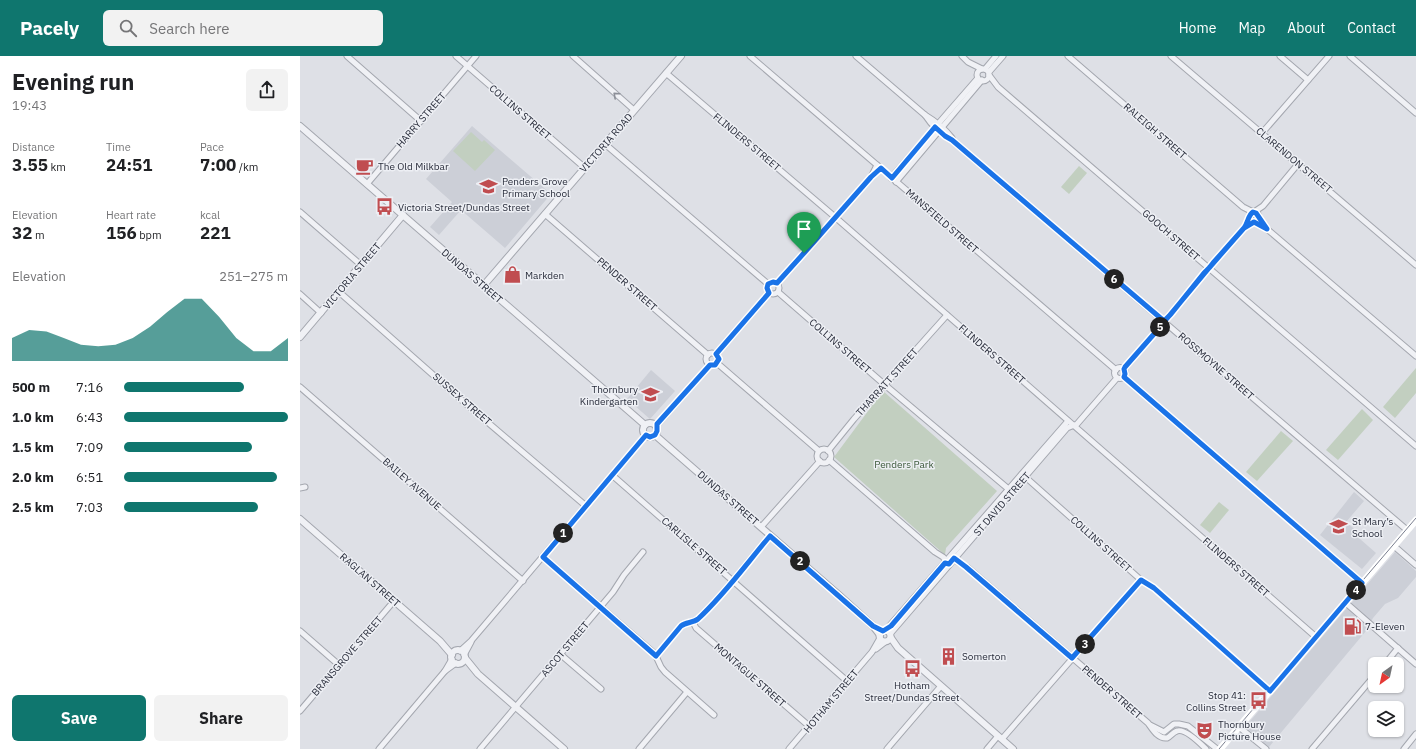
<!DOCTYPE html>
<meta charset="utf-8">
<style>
body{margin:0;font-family:"IBM Plex Sans",sans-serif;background:#f2f2f2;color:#202124;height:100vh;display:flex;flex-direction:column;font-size:15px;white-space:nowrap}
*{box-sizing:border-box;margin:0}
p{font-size:13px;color:#757577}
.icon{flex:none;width:22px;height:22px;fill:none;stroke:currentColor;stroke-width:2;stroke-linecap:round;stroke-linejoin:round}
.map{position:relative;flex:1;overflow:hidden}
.drawer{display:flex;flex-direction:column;background:#fff;width:300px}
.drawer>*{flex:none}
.needle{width:26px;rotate:213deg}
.controls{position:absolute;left:1068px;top:601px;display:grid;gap:8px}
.controls a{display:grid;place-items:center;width:36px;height:36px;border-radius:6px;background:#fff;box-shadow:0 1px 3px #0004;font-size:20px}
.pin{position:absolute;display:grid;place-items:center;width:34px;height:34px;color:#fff;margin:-41px -17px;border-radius:50% 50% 50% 0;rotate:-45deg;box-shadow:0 0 4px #0007}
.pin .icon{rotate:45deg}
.km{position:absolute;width:20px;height:20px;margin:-10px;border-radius:50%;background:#222;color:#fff;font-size:11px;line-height:20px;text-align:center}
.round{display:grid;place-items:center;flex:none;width:42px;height:42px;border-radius:6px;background:#f2f2f2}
.summary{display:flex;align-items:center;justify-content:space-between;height:68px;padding:0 12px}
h1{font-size:22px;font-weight:700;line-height:30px}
.metrics{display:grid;grid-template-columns:repeat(3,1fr);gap:6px;height:68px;padding:4px 12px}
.metrics div{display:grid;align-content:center}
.metrics b{font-size:17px;font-weight:700}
.metrics small{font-size:11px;font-weight:400}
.metrics p{font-size:11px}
.chart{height:112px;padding:8px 12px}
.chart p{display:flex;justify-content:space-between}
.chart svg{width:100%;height:72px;margin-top:4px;fill:#0f766e;opacity:.7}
.primary-button{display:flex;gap:8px;margin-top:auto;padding:8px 12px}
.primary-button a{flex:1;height:46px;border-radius:6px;background:#0f766e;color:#fff;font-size:16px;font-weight:700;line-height:46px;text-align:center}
.primary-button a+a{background:#f2f2f2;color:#202124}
ul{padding:0 12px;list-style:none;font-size:13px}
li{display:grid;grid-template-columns:64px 48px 1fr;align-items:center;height:30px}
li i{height:10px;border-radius:5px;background:#0f766e}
header{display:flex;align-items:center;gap:24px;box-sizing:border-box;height:56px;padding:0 20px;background:#0f766e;color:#fff}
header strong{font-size:19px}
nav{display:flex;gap:22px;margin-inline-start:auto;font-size:14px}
.search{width:280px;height:36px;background:#f2f2f2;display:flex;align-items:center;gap:10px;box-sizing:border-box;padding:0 14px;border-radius:6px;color:#757577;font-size:15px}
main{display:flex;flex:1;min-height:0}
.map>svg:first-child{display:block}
.built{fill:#cccfd7}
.green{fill:#c2cfc0}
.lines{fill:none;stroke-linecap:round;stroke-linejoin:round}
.minor-casing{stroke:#a4a7af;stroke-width:7}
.tertiary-casing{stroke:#a4a7af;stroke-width:8}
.minor{stroke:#f0f1f5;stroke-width:5}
.tertiary{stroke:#f0f1f5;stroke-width:6}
.secondary{stroke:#fff;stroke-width:7}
.tram{stroke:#797e8e;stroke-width:1}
.oneway{stroke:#8c8f98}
.route-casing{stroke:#fff;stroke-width:8}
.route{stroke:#1a73e8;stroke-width:5}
.labels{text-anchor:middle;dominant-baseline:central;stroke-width:3;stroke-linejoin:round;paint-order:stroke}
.street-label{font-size:10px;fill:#292d3b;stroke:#edeff4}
.poi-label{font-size:10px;fill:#292d3b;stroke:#edeff4;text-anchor:start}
.park-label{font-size:10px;fill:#395637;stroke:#edeff4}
</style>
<header>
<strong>Pacely</strong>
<div class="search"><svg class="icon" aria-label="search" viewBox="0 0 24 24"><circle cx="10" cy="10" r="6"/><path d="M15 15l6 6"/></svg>Search here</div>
<nav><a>Home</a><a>Map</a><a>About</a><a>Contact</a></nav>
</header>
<main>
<section class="drawer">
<div class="summary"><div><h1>Evening run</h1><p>19:43</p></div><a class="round"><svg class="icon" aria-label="share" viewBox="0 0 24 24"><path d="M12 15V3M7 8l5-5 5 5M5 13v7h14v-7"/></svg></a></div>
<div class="metrics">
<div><p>Distance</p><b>3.55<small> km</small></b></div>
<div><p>Time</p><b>24:51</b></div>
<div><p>Pace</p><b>7:00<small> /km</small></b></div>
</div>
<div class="metrics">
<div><p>Elevation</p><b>32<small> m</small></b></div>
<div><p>Heart rate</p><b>156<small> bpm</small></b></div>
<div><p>kcal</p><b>221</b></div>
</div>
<div class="chart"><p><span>Elevation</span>251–275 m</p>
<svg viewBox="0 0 160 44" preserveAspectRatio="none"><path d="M0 44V30L10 25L20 26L30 30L40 34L50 35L60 34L70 30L80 23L90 14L100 6L110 6L120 17L130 30L140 38L150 38L160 30V44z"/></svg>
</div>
<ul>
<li><b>500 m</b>7:16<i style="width:73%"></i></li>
<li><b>1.0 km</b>6:43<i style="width:100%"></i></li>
<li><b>1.5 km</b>7:09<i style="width:78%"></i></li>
<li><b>2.0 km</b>6:51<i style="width:93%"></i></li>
<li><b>2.5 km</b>7:03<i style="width:82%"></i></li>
</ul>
<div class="primary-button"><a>Save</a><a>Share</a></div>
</section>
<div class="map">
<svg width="1116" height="693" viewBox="0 0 1116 693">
<rect width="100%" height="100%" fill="#dee0e6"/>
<g class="built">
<polygon points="172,70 251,138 205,192 161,154 139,179 130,171 152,146 126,123"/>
<polygon points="351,314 375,335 350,363 327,343"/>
<polygon points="1054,436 1064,445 1046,466 1058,476 1056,479 1060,483 1076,497 1062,513 1020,479"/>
<polygon points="1095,496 1116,515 1116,521 1098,542 1085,548 1073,562 1066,575 969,691 945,671"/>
</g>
<g class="green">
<polygon points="171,76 182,86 184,84 195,94 175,115 153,95"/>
<polygon points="779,110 787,117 769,138 761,131"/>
<polygon points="1116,312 1116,337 1095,362 1083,351"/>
<polygon points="583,335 697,435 646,492 645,499 534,401"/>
<polygon points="1062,353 1073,364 1038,404 1026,394"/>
<polygon points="981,375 993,385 957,425 946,416"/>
<polygon points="919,446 929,454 910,477 900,469"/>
</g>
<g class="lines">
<defs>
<g id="minor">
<polyline points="47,0 121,65"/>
<polyline points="156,0 285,112"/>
<polyline points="273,0 334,54"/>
<polyline points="450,0 816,314"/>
<path d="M556,0L625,59C635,65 645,73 652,82"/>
<polyline points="662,0 668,6 682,13"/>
<polyline points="768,0 943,151 953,156"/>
<polyline points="871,0 1116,209"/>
<polyline points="980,0 1008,24"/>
<polyline points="1050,0 1116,57"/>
<polyline points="685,13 696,0"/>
<circle cx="683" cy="19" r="6"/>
<polyline points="689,16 703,0"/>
<polyline points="366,17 535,161 1016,581"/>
<polyline points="689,19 698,31 1116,390"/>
<path d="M625,59C632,70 641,78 652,84L1107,474"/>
<polyline points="962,77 1029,0"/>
<polyline points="305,88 468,228"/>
<polyline points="591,122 678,22"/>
<polyline points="596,126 682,24"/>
<polyline points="67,128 176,0"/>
<polyline points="0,156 61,209"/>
<polyline points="954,156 963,150 998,108"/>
<polyline points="245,158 408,299"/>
<polyline points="954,166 958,163 958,158 954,156 950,159 951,164 967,173 1116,300"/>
<circle cx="473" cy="232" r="6"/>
<polyline points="477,227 571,121 577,109"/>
<polyline points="38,235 165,347 286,450"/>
<polyline points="478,236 585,329 712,436"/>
<polyline points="0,238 21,257"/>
<circle cx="412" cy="303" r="6"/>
<polyline points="416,298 469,237"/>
<polyline points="417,307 519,395"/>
<circle cx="820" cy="317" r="5.5"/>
<polyline points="824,313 909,212 944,172 953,165"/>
<polyline points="824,321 1062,527"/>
<polyline points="0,331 223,525"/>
<polyline points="356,370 410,309"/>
<circle cx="524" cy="400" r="7"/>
<polyline points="528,395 554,363 647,259"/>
<polyline points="529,404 635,496 643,501 649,508"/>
<polyline points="722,418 841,524 854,532 970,635"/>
<polyline points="312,419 547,625"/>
<polyline points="0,432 5,431"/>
<polyline points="461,471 520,405"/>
<polyline points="1094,490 1116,509"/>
<path d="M652,499L658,506L667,511L848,667C853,674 858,683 867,682C871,680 873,676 877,675C885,672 901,688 906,693"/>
<polyline points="243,501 355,598 361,611 365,616 414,659"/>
<polyline points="1046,547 1116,608"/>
<polyline points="393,566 396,572 509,670"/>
<polyline points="0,575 39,609"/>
<polyline points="585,575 768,365"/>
<polyline points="590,578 767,372 777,368 817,322"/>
<polyline points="576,593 585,586"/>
<polyline points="160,595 171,585 346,379"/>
<polyline points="260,598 301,633"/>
<polyline points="164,599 171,586"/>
<path d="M356,600L381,570C386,566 393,567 398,563C425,538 446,507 470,480"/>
<polyline points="1085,608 1098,592"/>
<polyline points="145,615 156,607"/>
<polyline points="0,655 94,545"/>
<polyline points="850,669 864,676 874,668 879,668 888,670 917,693"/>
<polyline points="939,671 966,693"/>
<polyline points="702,683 841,524"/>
<polyline points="79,693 145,615 152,603"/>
<polyline points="180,693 313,536 324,519 343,496"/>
<polyline points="339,693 387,636"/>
<polyline points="489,693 572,596 580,582"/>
<polyline points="587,693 641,630"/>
<polyline points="687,693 698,680"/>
<polyline points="1012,693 1075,619"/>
<polyline points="1104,693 1116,678"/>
</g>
<g id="tertiary">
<polyline points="0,70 345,369"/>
<polyline points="184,229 381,0"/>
<polyline points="0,281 103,159"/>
<circle cx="350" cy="374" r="7"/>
<polyline points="355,379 540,540 573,570 580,579"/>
<polyline points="0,463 140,585 152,599"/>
<circle cx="585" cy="580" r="5.5"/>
<polyline points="591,582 598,592 713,693"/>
<circle cx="158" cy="601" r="7"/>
<polyline points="165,602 178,618 264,693"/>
</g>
</defs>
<use href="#minor" class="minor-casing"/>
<use href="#tertiary" class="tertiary-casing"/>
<use href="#minor" class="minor"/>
<use href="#tertiary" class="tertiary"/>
<polyline class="secondary" points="920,693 1116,464"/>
<polyline class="tram" points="919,693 1116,462"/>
</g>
<defs><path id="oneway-chevron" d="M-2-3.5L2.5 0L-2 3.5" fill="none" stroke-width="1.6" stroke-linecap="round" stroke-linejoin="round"/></defs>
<use class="oneway" href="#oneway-chevron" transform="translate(316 39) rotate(-138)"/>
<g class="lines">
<defs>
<path id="route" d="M504,197L477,227L473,226L468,228L467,232L469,237L416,298L419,303L415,309H410L357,368V375L355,379L350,381L346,379L243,501L356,600L381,570C386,566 393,567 398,563C425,538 447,507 470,480L573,570L583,575L591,570L645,507L649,508L654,502L666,511L772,602L841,524L854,532L970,635L1062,527L824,321L825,318L824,313L825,311L861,270C864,266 867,262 871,258L904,217L909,212L944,172L954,166L967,173L956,157L953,156C948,159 948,167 944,172L913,207L909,212L869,260L864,265L652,84L645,80L635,71L592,122L581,112L571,121L504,197"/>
</defs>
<use href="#route" class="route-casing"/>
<use href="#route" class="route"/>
</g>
<defs>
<symbol id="cafe-bare" viewBox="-9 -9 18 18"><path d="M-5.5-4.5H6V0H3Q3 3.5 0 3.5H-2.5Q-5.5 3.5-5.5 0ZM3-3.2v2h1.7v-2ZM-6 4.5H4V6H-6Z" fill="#c04d50" stroke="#edeff4" stroke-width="2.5" paint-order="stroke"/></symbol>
<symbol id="school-bare" viewBox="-9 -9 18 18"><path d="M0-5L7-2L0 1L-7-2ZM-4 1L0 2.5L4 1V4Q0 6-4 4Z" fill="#c04d50" stroke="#edeff4" stroke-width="2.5" paint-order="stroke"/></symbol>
<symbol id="bus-bare" viewBox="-9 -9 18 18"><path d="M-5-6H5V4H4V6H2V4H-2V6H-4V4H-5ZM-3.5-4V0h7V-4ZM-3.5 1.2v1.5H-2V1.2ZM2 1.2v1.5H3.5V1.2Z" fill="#c04d50" stroke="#edeff4" stroke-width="2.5" paint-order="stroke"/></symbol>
<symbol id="shop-bare" viewBox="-9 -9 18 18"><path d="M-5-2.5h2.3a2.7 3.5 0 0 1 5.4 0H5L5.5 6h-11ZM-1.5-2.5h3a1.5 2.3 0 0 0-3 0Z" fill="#c04d50" stroke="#edeff4" stroke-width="2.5" paint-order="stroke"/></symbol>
<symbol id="fuel-bare" viewBox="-9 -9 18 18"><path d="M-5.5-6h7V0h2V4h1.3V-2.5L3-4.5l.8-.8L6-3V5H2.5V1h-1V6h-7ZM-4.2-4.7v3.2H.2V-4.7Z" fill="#c04d50" stroke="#edeff4" stroke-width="2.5" paint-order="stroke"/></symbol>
<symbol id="building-bare" viewBox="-9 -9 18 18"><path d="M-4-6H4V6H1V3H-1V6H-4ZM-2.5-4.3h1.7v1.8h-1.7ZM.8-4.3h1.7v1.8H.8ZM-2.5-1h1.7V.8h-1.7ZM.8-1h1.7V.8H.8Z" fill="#c04d50" stroke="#edeff4" stroke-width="2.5" paint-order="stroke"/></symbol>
<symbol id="theatre-bare" viewBox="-9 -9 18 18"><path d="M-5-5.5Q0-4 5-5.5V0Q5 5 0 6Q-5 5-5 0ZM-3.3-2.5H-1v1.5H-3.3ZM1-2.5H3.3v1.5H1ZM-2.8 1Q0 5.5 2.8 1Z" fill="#c04d50" stroke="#edeff4" stroke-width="2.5" paint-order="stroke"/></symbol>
</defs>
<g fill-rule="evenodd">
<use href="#cafe-bare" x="52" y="98" width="25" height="25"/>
<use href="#school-bare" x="176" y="118" width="25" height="25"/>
<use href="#bus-bare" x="72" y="138" width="25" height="25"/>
<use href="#shop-bare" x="200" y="206" width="25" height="25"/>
<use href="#school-bare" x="338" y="326" width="25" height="25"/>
<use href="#school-bare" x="1026" y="458" width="25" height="25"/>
<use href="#fuel-bare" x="1040" y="558" width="25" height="25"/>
<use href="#building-bare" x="636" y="588" width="25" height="25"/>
<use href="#bus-bare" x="600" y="600" width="25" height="25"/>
<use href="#bus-bare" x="946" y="632" width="25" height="25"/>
<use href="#theatre-bare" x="892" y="662" width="25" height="25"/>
</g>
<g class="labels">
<g class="street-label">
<text transform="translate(220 56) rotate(41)">COLLINS STREET</text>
<text transform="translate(121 64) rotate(-49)">HARRY STREET</text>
<text transform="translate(855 75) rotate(41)">RALEIGH STREET</text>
<text transform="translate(447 86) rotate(40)">FLINDERS STREET</text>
<text transform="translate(306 87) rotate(-49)">VICTORIA ROAD</text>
<text transform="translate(994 104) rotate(40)">CLARENDON STREET</text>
<text transform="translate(642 165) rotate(41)">MANSFIELD STREET</text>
<text transform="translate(871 179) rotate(41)">GOOCH STREET</text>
<text transform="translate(52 220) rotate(-50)">VICTORIA STREET</text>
<text transform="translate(172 220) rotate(41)">DUNDAS STREET</text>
<text transform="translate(327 228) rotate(41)">PENDER STREET</text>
<text transform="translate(540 290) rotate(41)">COLLINS STREET</text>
<text transform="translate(692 298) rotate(41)">FLINDERS STREET</text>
<text transform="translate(916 310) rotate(41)">ROSSMOYNE STREET</text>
<text transform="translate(587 326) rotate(-48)">THARRATT STREET</text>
<text transform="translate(162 343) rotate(41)">SUSSEX STREET</text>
<text transform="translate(112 428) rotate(41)">BAILEY AVENUE</text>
<text transform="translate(428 442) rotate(41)">DUNDAS STREET</text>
<text transform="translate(702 448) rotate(-49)">ST DAVID STREET</text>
<text transform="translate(801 488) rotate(42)">COLLINS STREET</text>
<text transform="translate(394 490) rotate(41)">CARLISLE STREET</text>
<text transform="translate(936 511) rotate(41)">FLINDERS STREET</text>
<text transform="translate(70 524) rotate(41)">RAGLAN STREET</text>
<text transform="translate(265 593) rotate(-50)">ASCOT STREET</text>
<text transform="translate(47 600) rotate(-49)">BRANSGROVE STREET</text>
<text transform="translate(450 619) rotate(41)">MONTAGUE STREET</text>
<text transform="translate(812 636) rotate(41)">PENDER STREET</text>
<text transform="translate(531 645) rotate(-50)">HOTHAM STREET</text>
</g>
<g class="poi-label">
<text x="78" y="110">The Old Milkbar</text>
<text x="202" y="125">Penders Grove<tspan x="202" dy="12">Primary School</tspan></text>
<text x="98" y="151">Victoria Street/Dundas Street</text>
<text x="225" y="219">Markden</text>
<text x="338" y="333" text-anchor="end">Thornbury<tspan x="338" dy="12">Kindergarten</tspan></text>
<text x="1052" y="465">St Mary’s<tspan x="1052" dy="12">School</tspan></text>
<text x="1065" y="570">7-Eleven</text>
<text x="662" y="600">Somerton</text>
<text x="612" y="629" text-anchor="middle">Hotham<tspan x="612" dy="12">Street/Dundas Street</tspan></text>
<text x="946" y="639" text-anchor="end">Stop 41:<tspan x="946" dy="12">Collins Street</tspan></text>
<text x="918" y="668">Thornbury<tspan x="918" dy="12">Picture House</tspan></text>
</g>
<g class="park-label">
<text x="604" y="408">Penders Park</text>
</g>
</g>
</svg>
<div class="controls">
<a><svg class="needle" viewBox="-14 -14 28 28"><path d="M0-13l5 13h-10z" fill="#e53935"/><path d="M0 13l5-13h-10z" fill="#757577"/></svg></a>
<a><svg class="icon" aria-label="layers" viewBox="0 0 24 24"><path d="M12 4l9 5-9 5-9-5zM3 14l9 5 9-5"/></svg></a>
</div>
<div class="pin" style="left:504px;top:197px;background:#1e9e55"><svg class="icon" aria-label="arrive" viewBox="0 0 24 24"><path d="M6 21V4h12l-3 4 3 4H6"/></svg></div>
<b class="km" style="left:263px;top:477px">1</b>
<b class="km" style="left:500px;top:505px">2</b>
<b class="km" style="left:785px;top:588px">3</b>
<b class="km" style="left:1056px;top:534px">4</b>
<b class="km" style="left:860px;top:271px">5</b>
<b class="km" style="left:814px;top:223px">6</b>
</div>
</main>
